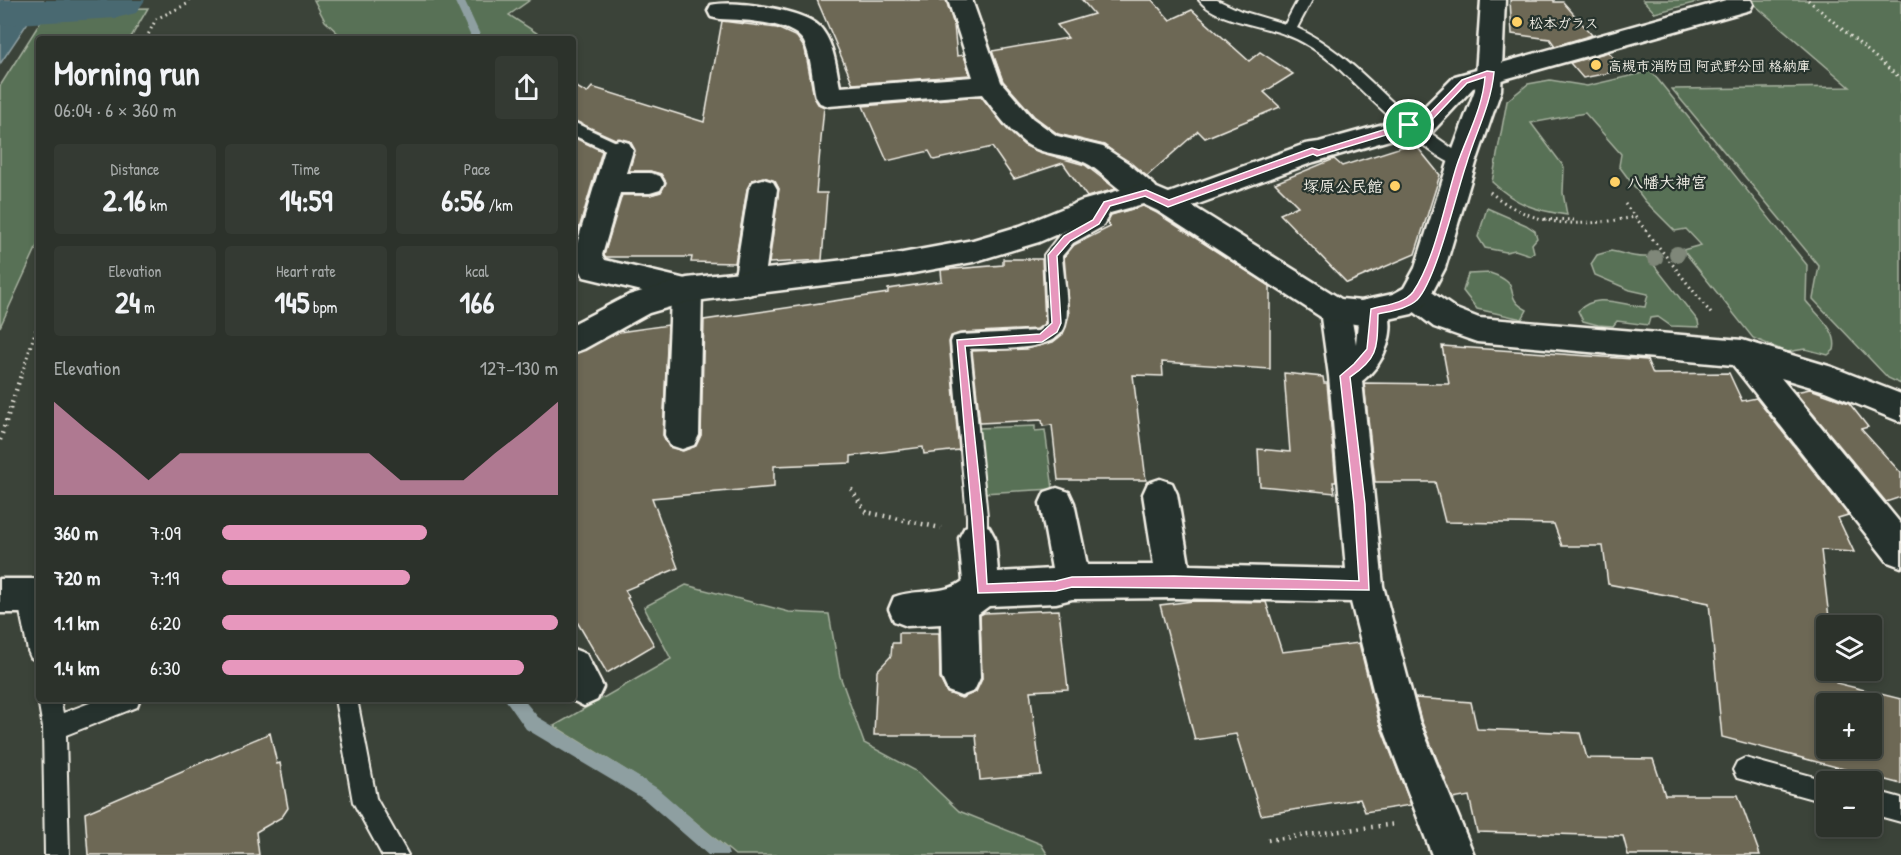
<!DOCTYPE html>
<meta charset="utf-8">
<style>
body{margin:0;font-family:"Patrick Hand","Klee One",sans-serif;background:#343a33;color:#f1f3f6;height:100vh;display:flex;flex-direction:column;font-size:22px;white-space:nowrap}
*{box-sizing:border-box;margin:0}
p{font-size:20px;color:#a6aaa9}
.icon{flex:none;width:33px;height:33px;fill:none;stroke:currentColor;stroke-width:2;stroke-linecap:round;stroke-linejoin:round}
.map{position:relative;flex:1;overflow:hidden}
.drawer{position:absolute;left:36px;top:36px;width:540px;height:666px;display:flex;flex-direction:column;background:#2c322b;border-radius:6px;box-shadow:0 3px 9px #0003,0 0 0 2px #484d47}
.drawer>*{flex:none}
.tools{position:absolute;left:1816px;top:615px;display:grid;gap:12px}
.tools a{display:grid;place-items:center;width:66px;height:66px;border-radius:6px;background:#2c322b;box-shadow:0 3px 9px #0003,0 0 0 2px #484d47;font-size:30px}
.pin{position:absolute;display:grid;place-items:center;width:51px;height:51px;color:#fff;margin:-26px;border:3px solid #fff;border-radius:50%;box-shadow:0 2px 6px #0007}
.round{display:grid;place-items:center;flex:none;width:63px;height:63px;border-radius:6px;background:#343a33}
.headline{display:flex;align-items:center;justify-content:space-between;height:102px;padding:0 18px}
h1{font-size:33px;font-weight:700;line-height:45px}
.figures{display:grid;grid-template-columns:repeat(3,1fr);gap:9px;height:102px;padding:6px 18px}
.figures div{display:grid;align-content:center;border-radius:6px;background:#343a33;text-align:center}
.figures b{font-size:30px;font-weight:700}
.figures small{font-size:16px;font-weight:400}
.figures p{font-size:16px}
.chart{height:168px;padding:12px 18px}
.chart p{display:flex;justify-content:space-between}
.chart svg{width:100%;height:108px;margin-top:6px;fill:#e797bd;opacity:.7}
ul{padding:0 18px;list-style:none;font-size:20px}
li{display:grid;grid-template-columns:96px 72px 1fr;align-items:center;height:45px}
li i{height:15px;border-radius:8px;background:#e797bd}
.map>svg:first-child{display:block}
.green{fill:#597156;stroke:#a6b19f;stroke-width:1.5}
.water{fill:#4a6971;stroke:#8e9fa1;stroke-width:1.5}
.lines{fill:none;stroke-linecap:round;stroke-linejoin:round}
.stream{fill:#8e9fa1;fill-rule:evenodd}
.river{fill:#4a6971;fill-rule:evenodd}
.building{fill:#6d6755;stroke:#f4f1e8;stroke-width:1.5;fill-rule:evenodd}
.lane-casing{stroke:#f4f1e8;stroke-width:4}
.street-casing{stroke:#f4f1e8;stroke-width:5}
.secondary-casing{stroke:#f4f1e8;stroke-width:5}
.path-far1{stroke:#f4f1e8;stroke-width:3;stroke-dasharray:1.5 4;stroke-linecap:butt}
.path{stroke:#f4f1e8;stroke-width:4.5;stroke-dasharray:1.5 5;stroke-linecap:butt}
.lane{fill:#26332d;fill-rule:evenodd}
.street{fill:#26332d;fill-rule:evenodd}
.secondary{fill:#26332d;fill-rule:evenodd}
.tree{fill:#7f8779}
.route{fill:#e797bd;stroke:#fff;stroke-width:1.5;fill-rule:evenodd}
.poi-dot{fill:#ffd166;stroke:#26332d;stroke-width:2}
.labels{text-anchor:middle;dominant-baseline:central;stroke-width:4.5;stroke-linejoin:round;paint-order:stroke}
.far-poi-label{font-size:14px;font-weight:bold;fill:#f4f1e8;stroke:#26332d;text-anchor:start}
.poi-label{font-size:16px;font-weight:bold;fill:#f4f1e8;stroke:#26332d;text-anchor:start}
</style>
<div class="map">
<svg width="1901" height="855" viewBox="0 0 1901 855">
<rect width="100%" height="100%" fill="#3b4339"/>
<filter id="ink" filterUnits="userSpaceOnUse"><feTurbulence type="fractalNoise" baseFrequency=".0167" numOctaves="2"/><feDisplacementMap in="SourceGraphic" scale="12" xChannelSelector="R" yChannelSelector="G"/><feConvolveMatrix kernelMatrix="1 2 1 2 8 2 1 2 1" color-interpolation-filters="sRGB"/></filter>
<g filter="url(#ink)">
<g class="green">
<polygon points="314,0 530,0 509,15 546,39 344,39 325,21"/>
<polygon points="1643,0 1705,0 1655,13"/>
<polygon points="1749,0 1901,0 1901,384 1888,378 1813,299 1819,266 1672,89 1850,87"/>
<polygon points="148,8 130,39 39,39 39,242 0,327 0,86 48,10"/>
<path d="M1651,71L1807,265L1806,301C1817,315 1839,331 1834,350L1828,355L1805,349L1787,352L1753,338L1683,250L1701,245L1686,229L1675,231L1645,201L1619,166L1621,154L1585,113L1531,123L1564,167L1563,193L1567,215C1534,210 1517,205 1492,182L1507,101L1528,84L1550,80L1587,86Z"/>
<polygon points="1487,208 1526,225 1535,231 1537,238 1532,244 1534,252 1530,255 1515,250 1506,252 1485,248 1478,237"/>
<path d="M1611,251C1623,253 1634,258 1646,257L1650,260L1698,321L1699,327L1671,326L1658,317L1650,318L1648,325L1617,321L1613,326L1598,325L1583,321L1578,311C1597,291 1622,306 1645,307L1648,294L1630,290L1595,275L1591,264L1597,255Z"/>
<path d="M1490,273C1526,285 1500,296 1527,310L1522,319L1477,309L1463,291L1468,274Z"/>
<polygon points="1035,426 1035,431 1045,430 1053,489 983,493 978,428"/>
<polygon points="686,585 789,612 829,614 840,676 864,743 918,772 959,811 1041,844 1048,855 735,855 653,787 554,726 671,659 644,607"/>
</g>
<polygon class="water" points="0,0 43,0 0,64"/>
<g class="lines">
<g class="stream">
<polygon points="454,0 464,0 482,39 472,39"/>
<polygon points="505,699 523,699 538,717 657,788 727,849 729,855 708,855 645,800 526,729"/>
</g>
<polygon class="river" points="0,0 145,0 136,13 116,18 0,25"/>
</g>
<g class="building">
<polygon points="817,0 946,0 954,25 957,56 964,55 970,75 853,84"/>
<polygon points="1082,0 1152,0 1170,20 1192,10 1249,61 1260,52 1293,74 1264,92 1280,107 1205,138 1198,131 1147,176 1104,145 1058,134 1034,116 1003,81 992,51 1068,38 1057,25 1094,14"/>
<polygon points="1510,0 1554,0 1554,2 1563,2 1592,35 1555,46 1550,39 1512,34"/>
<polygon points="722,21 777,28 797,37 805,49 814,97 818,104 824,107 816,193 827,193 822,260 769,263 779,189 775,181 764,177 752,180 747,189 735,263 691,262 692,257 606,257 604,255 622,195 650,195 661,192 666,182 661,174 650,171 629,171 635,151 630,141 615,139 573,120 573,85 587,93 592,87 704,122"/>
<polygon points="1608,52 1624,70 1583,78 1570,63"/>
<polygon points="981,96 1006,128 1024,145 1039,152 1085,165 1116,189 1087,197 1063,163 1014,179 992,147 934,160 929,151 887,161 863,106"/>
<polygon points="573,137 602,151 573,249"/>
<polygon points="1414,143 1440,175 1415,254 1347,283 1280,214 1298,206 1275,183 1334,159 1342,166"/>
<polygon points="1143,206 1157,213 1270,286 1270,369 1162,362 1163,376 1133,375 1146,480 1058,480 1052,425 1043,426 1042,420 980,423 972,351 1026,349 1053,342 1063,334 1069,315 1064,257 1074,245 1110,227 1107,223 1111,215"/>
<polygon points="1003,259 1042,259 1045,323 1037,329 960,333 951,336 949,342 959,450 924,454 923,447 851,456 851,463 774,466 774,487 652,498 678,568 625,590 629,597 627,598 654,645 607,673 573,615 573,355 619,332 668,325 663,435 669,447 683,451 696,446 701,435 704,320 888,293 888,289 942,281 941,270 1003,265"/>
<path d="M1442,346L1647,360L1653,374L1729,373L1742,401L1756,398L1848,515L1838,518L1854,552L1821,550L1830,626H1827V670H1835L1836,683L1901,699V784L1722,737L1709,603L1608,584L1603,546H1562L1554,524L1445,522L1435,482H1375L1364,383L1449,384ZM1827,704H1872V748H1827Z"/>
<polygon points="1284,373 1323,377 1324,383 1327,383 1336,482 1333,482 1335,493 1260,486 1258,449 1290,452"/>
<polygon points="1810,389 1849,403 1868,427 1861,429 1901,473 1901,497 1886,502 1795,392"/>
<polygon points="1193,601 1266,602 1282,652 1359,643 1379,722 1411,805 1365,812 1360,799 1261,815 1236,734 1195,740 1160,605"/>
<polygon points="1059,610 1068,689 1030,691 1041,775 980,780 976,735 874,735 877,671 891,656 892,643 899,643 899,633 939,633 940,679 947,693 962,698 976,692 982,679 980,615 984,613"/>
<polygon points="1415,698 1471,702 1477,729 1580,733 1587,758 1653,759 1665,795 1738,795 1760,855 1628,855 1623,836 1477,832 1469,796 1453,799 1421,720"/>
<polygon points="270,733 277,764 280,763 288,808 282,817 256,832 259,855 88,855 85,813"/>
</g>
<g class="lines">
<defs>
<g id="lane">
<path d="M1199,0H1217L1241,11L1285,24L1298,0H1312L1297,28C1338,47 1367,79 1400,109C1421,127 1444,143 1468,159L1470,163L1468,167C1443,174 1356,84 1335,65C1320,52 1302,40 1284,34C1260,25 1214,20 1199,0Z"/>
<polygon points="573,122 625,146 627,150 625,154 619,156 573,135"/>
<path d="M1107,198L1113,200L1115,204L1102,227L1073,243L1062,256C1063,276 1069,303 1066,322C1062,354 994,348 970,349L987,516V538L984,545L977,547L970,545L967,538V516L951,342L953,337L960,335L1038,331L1047,324L1044,255L1061,233L1090,217L1101,200Z"/>
<polygon points="28,586 36,589 39,597 39,662 31,658 28,651 17,596 20,589"/>
<polygon points="39,696 39,699 60,699 63,713 100,699 140,699 137,707 66,735 69,855 45,855 43,728 38,699"/>
<polygon points="335,699 357,699 376,798 408,855 382,855 353,802"/>
<polygon points="1745,758 1833,782 1827,782 1827,803 1737,778 1733,770 1737,762"/>
<polygon points="1872,790 1901,798 1901,822 1872,814"/>
</g>
<g id="street">
<path d="M948,0H972L1001,82L1032,118L1057,136L1103,147L1128,163L1155,186L1159,193L1155,200C1129,208 1108,174 1086,163C1066,153 1044,156 1025,143C1008,130 995,111 982,94L829,106L820,103L816,97C812,79 812,58 804,42C793,21 741,20 720,19L711,17L708,11L711,5C735,0 801,9 819,26C834,42 836,67 840,87L973,77Z"/>
<polygon points="1726,0 1751,0 1753,4 1750,10 1473,88 1433,131 1410,134 1314,162 1168,215 1158,211 1154,204 1158,197 1305,144 1319,142 1416,115 1455,76"/>
<polygon points="619,140 629,143 633,150 626,173 650,173 660,176 664,183 660,190 650,193 620,193 602,255 605,260 698,282 702,290 699,435 694,445 682,449 670,445 665,435 671,298 584,277 573,257 605,150 609,143"/>
<polygon points="763,179 773,182 777,189 764,283 760,291 749,295 738,291 734,283 749,189 753,182"/>
<polygon points="1415,284 1426,288 1456,309 1479,318 1742,340 1832,367 1901,394 1901,422 1825,391 1781,378 1901,524 1901,567 1888,562 1733,365 1477,342 1434,327 1404,304 1400,296 1404,288"/>
<path d="M1335,298L1346,301L1350,310L1356,344L1359,312L1363,303L1374,300L1385,303C1399,329 1384,365 1362,381L1383,586L1419,721L1474,855H1432L1381,721L1351,602L1174,598L1072,599L1056,603L989,606L978,614L980,678L974,691L961,696L948,691L942,678L941,624L907,626L894,621L889,609L894,597C917,588 943,596 963,581L959,538L965,527L977,522L989,527L995,538L998,572L1052,569L1040,503L1045,492L1057,488L1069,492L1074,503L1087,565H1154L1143,494L1148,483L1160,479L1172,483L1177,494L1189,565L1346,569L1329,376L1320,310L1324,301Z"/>
<polygon points="573,649 586,654 603,687 597,700 584,706 570,699 573,699"/>
</g>
<g id="secondary">
<polygon points="1481,0 1505,0 1501,90 1476,163 1445,268 1426,304 1412,314 1361,325 1324,319 1158,211 1143,204 1099,216 1039,242 973,262 897,276 687,302 649,313 584,349 573,353 573,324 629,295 687,278 897,254 973,240 1020,226 1081,201 1145,183 1178,197 1341,299 1361,301 1393,294 1404,288 1415,268 1448,163 1475,90"/>
<rect x="0" y="579" width="39" height="34"/>
</g>
</defs>
<use href="#lane" class="lane-casing"/>
<use href="#street" class="street-casing"/>
<use href="#secondary" class="secondary-casing"/>
<g class="path-far1">
<polyline points="1808,0 1900,78"/>
<polyline points="146,39 156,19 187,4 189,0"/>
<path d="M1490,192C1535,229 1580,227 1635,217"/>
<polyline points="1625,204 1713,316"/>
<polyline points="1545,219 1574,220"/>
<polyline points="22,373 39,320"/>
</g>
<g class="path">
<polyline points="0,440 22,372"/>
<polyline points="851,489 866,512 941,528"/>
<polyline points="1268,840 1396,824"/>
</g>
<use href="#lane" class="lane"/>
<use href="#street" class="street"/>
<use href="#secondary" class="secondary"/>
</g>
<g class="tree">
<circle cx="1677" cy="254" r="8"/>
<circle cx="1655" cy="258" r="8"/>
</g>
</g>
<path class="route" d="M1487,71L1494,72C1491,105 1475,134 1466,165C1456,194 1436,281 1417,300C1407,309 1391,311 1378,314C1377,347 1379,358 1350,377L1365,504L1369,590L1072,587L1056,591L978,593L957,340L1040,334L1052,323L1048,255L1064,236L1093,220L1104,202L1146,190L1169,200L1312,148L1319,150L1409,122H1421L1462,80ZM1485,77C1483,107 1467,136 1457,165C1445,202 1435,260 1413,292C1404,304 1384,305 1371,309L1367,349L1354,364L1340,376L1354,504L1359,581L1174,576L1072,577L1056,581L987,584L983,516L965,346L1042,342L1057,332L1061,323L1057,256L1070,241L1099,224L1110,206L1145,196L1168,207L1313,154L1317,156L1409,128L1426,126L1467,83Z"/>
<g class="poi-dot">
<circle cx="1517" cy="22" r="6"/>
<circle cx="1596" cy="65" r="6"/>
<circle cx="1615" cy="182" r="6"/>
<circle cx="1395" cy="186" r="6"/>
</g>
<g class="labels">
<g class="far-poi-label">
<text x="1529" y="22">松本ガラス</text>
<text x="1608" y="65">高槻市消防団 阿武野分団 格納庫</text>
</g>
<g class="poi-label">
<text x="1627" y="182">八幡大神宮</text>
<text x="1383" y="186" text-anchor="end">塚原公民館</text>
</g>
</g>
</svg>
<div class="tools">
<a><svg class="icon" aria-label="layers" viewBox="0 0 24 24"><path d="M12 4l9 5-9 5-9-5zM3 14l9 5 9-5"/></svg></a>
<a>+</a>
<a>−</a>
</div>
<div class="pin" style="left:1409px;top:125px;background:#1e9e55"><svg class="icon" aria-label="arrive" viewBox="0 0 24 24"><path d="M6 21V4h12l-3 4 3 4H6"/></svg></div>
<section class="drawer">
<div class="headline"><div><h1>Morning run</h1><p>06:04 · 6 × 360 m</p></div><a class="round"><svg class="icon" aria-label="share" viewBox="0 0 24 24"><path d="M12 15V3M7 8l5-5 5 5M5 13v7h14v-7"/></svg></a></div>
<div class="figures">
<div><p>Distance</p><b>2.16<small> km</small></b></div>
<div><p>Time</p><b>14:59</b></div>
<div><p>Pace</p><b>6:56<small> /km</small></b></div>
</div>
<div class="figures">
<div><p>Elevation</p><b>24<small> m</small></b></div>
<div><p>Heart rate</p><b>145<small> bpm</small></b></div>
<div><p>kcal</p><b>166</b></div>
</div>
<div class="chart"><p><span>Elevation</span>127–130 m</p>
<svg viewBox="0 0 160 44" preserveAspectRatio="none"><path d="M0 44V6L10 17L20 27L30 38L40 27L50 27L60 27L70 27L80 27L90 27L100 27L110 38L120 38L130 38L140 27L150 17L160 6V44z"/></svg>
</div>
<ul>
<li><b>360 m</b>7:09<i style="width:61%"></i></li>
<li><b>720 m</b>7:19<i style="width:56%"></i></li>
<li><b>1.1 km</b>6:20<i style="width:100%"></i></li>
<li><b>1.4 km</b>6:30<i style="width:90%"></i></li>
</ul>
</section>
</div>
